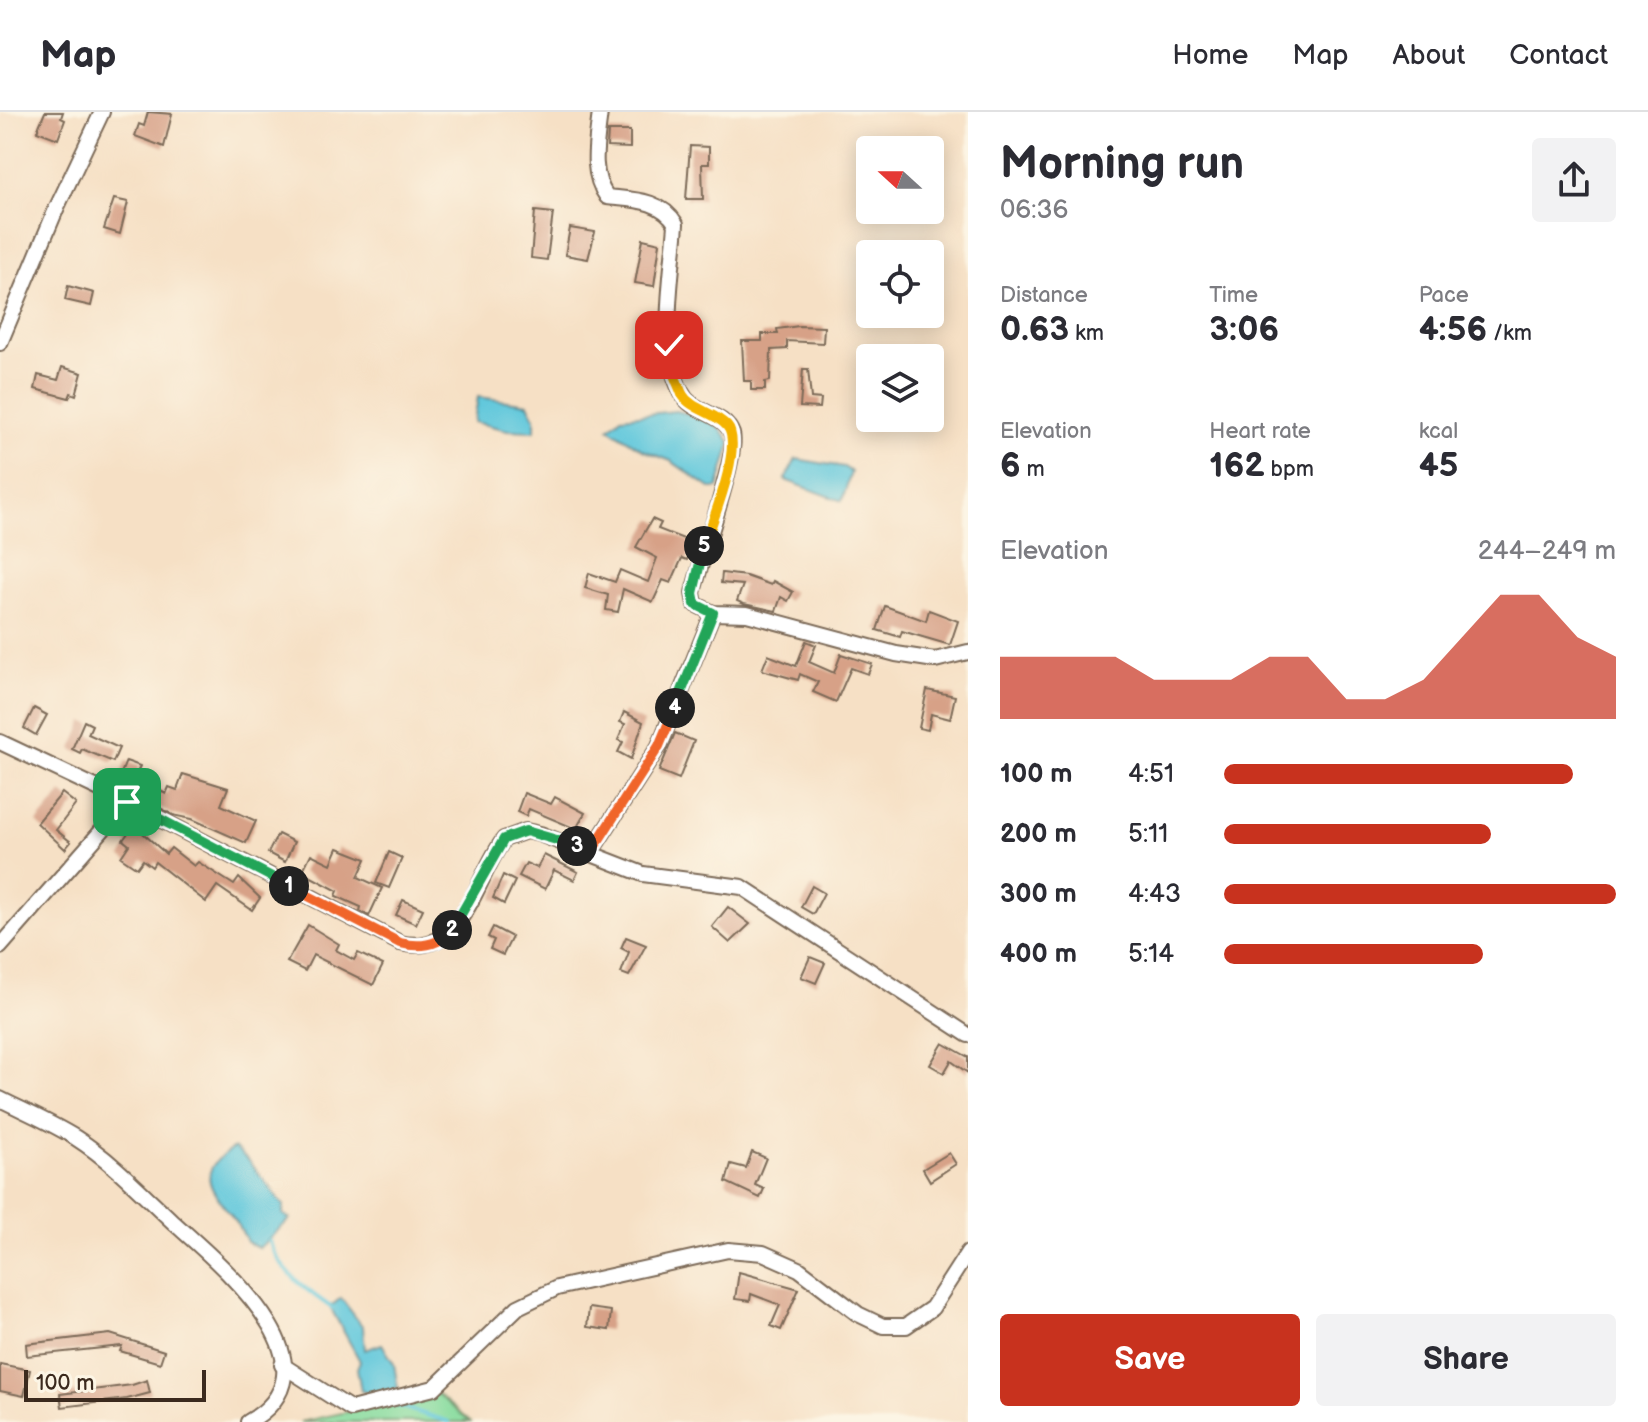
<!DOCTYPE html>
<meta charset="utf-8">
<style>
body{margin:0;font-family:"Balsamiq Sans",sans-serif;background:#f2f2f3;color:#2b2b33;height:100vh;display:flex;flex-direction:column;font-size:30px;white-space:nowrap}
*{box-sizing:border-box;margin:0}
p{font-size:26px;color:#7c7c81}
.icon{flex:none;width:44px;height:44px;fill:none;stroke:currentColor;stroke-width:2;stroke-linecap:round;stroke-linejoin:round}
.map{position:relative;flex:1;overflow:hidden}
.panel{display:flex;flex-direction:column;background:#fff;width:680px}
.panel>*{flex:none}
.needle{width:52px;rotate:291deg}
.controls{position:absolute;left:856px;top:24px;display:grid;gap:16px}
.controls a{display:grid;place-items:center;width:88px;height:88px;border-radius:8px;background:#fff;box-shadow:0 4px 20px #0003;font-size:40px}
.scale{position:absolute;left:24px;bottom:20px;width:182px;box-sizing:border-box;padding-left:8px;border:4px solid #3b2a1e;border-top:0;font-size:22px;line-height:28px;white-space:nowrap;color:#3b2a1e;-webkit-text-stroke:6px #fcf5e5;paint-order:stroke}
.pin{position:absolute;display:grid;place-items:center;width:68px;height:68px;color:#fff;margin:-34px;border-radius:16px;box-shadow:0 4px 12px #0006}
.km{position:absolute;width:40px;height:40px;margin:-20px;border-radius:50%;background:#222;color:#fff;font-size:22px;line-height:40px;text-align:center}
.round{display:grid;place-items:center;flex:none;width:84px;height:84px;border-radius:8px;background:#f2f2f3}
.overview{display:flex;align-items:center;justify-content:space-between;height:136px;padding:0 32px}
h1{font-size:44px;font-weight:800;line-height:60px}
.stats{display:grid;grid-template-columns:repeat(3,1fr);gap:12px;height:136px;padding:8px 32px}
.stats div{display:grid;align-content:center}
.stats b{font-size:34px;font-weight:800}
.stats small{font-size:22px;font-weight:400}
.stats p{font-size:22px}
.chart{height:224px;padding:16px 32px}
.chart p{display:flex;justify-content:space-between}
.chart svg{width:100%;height:144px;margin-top:8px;fill:#c8321e;opacity:.7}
.action{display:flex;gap:16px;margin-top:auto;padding:16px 32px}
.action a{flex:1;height:92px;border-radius:8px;background:#c8321e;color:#fff;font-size:32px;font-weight:800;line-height:92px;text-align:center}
.action a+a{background:#f2f2f3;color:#2b2b33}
ul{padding:0 32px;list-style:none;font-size:26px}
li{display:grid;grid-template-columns:128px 96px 1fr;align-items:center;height:60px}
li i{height:20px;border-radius:10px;background:#c8321e}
header{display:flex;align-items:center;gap:48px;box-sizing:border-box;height:112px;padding:0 40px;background:#fff;border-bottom:2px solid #e1e1e2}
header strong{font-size:38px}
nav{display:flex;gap:44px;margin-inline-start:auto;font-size:28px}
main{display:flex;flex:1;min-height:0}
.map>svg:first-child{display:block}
.green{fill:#86db9e;stroke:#60825e;stroke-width:2}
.water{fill:#5fc7dc;stroke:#4d787d;stroke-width:2}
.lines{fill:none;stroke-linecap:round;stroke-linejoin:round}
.stream{stroke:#5fc7dc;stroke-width:4}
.building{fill:#d7a187}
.minor-casing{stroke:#7c6a58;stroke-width:18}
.minor{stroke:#fff;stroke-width:14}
.split-1-casing{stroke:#fff;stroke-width:16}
.split-2-casing{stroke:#fff;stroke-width:16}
.split-3-casing{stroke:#fff;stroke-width:16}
.split-4-casing{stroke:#fff;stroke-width:16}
.split-5-casing{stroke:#fff;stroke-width:16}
.split-6-casing{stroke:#fff;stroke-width:16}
.split-7-casing{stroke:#fff;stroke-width:16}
.split-1{stroke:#22a559;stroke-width:10}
.split-2{stroke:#f0652b;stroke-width:10}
.split-3{stroke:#22a559;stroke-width:10}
.split-4{stroke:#f0652b;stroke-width:10}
.split-5{stroke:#22a559;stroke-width:10}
.split-6{stroke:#f5b400;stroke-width:10}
.split-7{stroke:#f5b400;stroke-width:10}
</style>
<header>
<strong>Map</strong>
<nav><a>Home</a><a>Map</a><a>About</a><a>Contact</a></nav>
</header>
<main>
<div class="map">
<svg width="968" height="1310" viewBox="0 0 968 1310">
<rect width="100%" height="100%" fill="#fcf5e5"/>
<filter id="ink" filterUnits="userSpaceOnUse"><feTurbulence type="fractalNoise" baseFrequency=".0125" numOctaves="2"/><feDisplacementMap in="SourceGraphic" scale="16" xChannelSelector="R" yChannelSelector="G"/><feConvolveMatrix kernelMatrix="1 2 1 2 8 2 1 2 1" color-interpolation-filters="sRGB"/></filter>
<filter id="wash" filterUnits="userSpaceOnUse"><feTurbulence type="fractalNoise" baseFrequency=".006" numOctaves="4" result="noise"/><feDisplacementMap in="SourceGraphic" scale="32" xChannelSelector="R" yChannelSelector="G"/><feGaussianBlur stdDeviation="1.8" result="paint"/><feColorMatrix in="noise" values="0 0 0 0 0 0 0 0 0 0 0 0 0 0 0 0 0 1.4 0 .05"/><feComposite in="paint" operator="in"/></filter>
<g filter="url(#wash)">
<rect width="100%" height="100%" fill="#f6e0c5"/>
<polygon class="green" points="436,1281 470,1310 300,1310"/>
<g class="water">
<polygon points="478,285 528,292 535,306 535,319 507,318 474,310"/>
<path d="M676,299C701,304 718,309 731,331L718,376H710L671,349L643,338L609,316L621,305Z"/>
<polygon points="796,347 844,355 851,360 842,389 785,368"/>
<path d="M234,1036L248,1048L284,1094L283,1102L290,1107L259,1136L247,1130C233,1091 178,1068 234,1036Z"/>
<polygon points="341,1186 363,1215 365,1238 382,1232 394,1252 398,1277 372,1282 361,1279 357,1256 360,1249 330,1195"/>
</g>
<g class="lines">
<g class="stream">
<path d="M269,1129C280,1159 306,1178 332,1196"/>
<polyline points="392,1292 449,1310"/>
</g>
</g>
<g id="blocks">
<g class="building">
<polygon points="45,0 63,0 61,6 65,8 58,27 37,19"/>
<polygon points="148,0 172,2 164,35 135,24 139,12 144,14"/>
<polygon points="608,19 630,19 630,36 607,35"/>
<polygon points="690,34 709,35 709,52 702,52 703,87 686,87"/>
<polygon points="114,87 128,90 120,122 104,117"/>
<polygon points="535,99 553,101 547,148 531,146"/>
<polygon points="570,116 595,120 588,147 565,143"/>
<polygon points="643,127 660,131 654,174 635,171"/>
<polygon points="68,174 94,181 91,194 65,188"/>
<polygon points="799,214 824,215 823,231 787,229 787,237 771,238 770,269 765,270 765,278 751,278 751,269 744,269 742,229 762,229 762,222 778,222 777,217"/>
<polygon points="62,255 82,261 76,283 71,281 69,286 35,277 38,263 58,268"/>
<polygon points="803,257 808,257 811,286 821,287 820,296 800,295"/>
<polygon points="652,407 661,411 658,417 694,431 687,448 682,446 671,471 663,468 653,490 623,477 618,500 606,498 608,483 585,476 589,461 615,470 620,458 648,470 657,446 636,435"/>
<polygon points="722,461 746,464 771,473 773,469 793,480 788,489 781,485 776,499 744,492 737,489 743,473 721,471"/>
<polygon points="885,494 926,509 929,498 958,509 950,533 902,519 900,525 877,518"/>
<polygon points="806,529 816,533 809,550 834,561 841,542 872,552 868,562 851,556 836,590 813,580 818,570 800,562 798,568 762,558 768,543 796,554"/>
<polygon points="927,578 955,584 950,607 931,602 928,618 919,616"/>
<polygon points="34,596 47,603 36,623 24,616"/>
<polygon points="624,600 643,610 631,647 618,640 623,630 618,628 625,612 620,610"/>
<polygon points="84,609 92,613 88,622 119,636 113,650 82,637 80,641 72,637"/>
<polygon points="675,621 694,629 679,667 659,659"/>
<polygon points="126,649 140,654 135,665 166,682 169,675 177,678 183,662 228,676 221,693 256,709 246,731 192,707 173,703 136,683 139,677 118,669"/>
<polygon points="62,681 76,692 56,718 71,730 65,737 37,711"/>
<polygon points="524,681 551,692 555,685 585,701 576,717 529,697 526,704 517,700"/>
<polygon points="134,713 166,742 171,736 194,754 198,750 234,773 239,766 260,786 252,798 217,774 206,790 155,750 152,755 143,748 137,756 121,745 129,733 123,728"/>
<polygon points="278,722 294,730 285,750 268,741"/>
<polygon points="338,736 366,747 358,765 382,776 369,804 360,799 361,795 336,784 338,779 302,760 311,742 331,752"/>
<polygon points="389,740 402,746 389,776 376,771"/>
<polygon points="544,743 578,760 574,768 554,758 545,777 519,764 526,751 537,756"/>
<polygon points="503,763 515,769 504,792 493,786"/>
<polygon points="812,774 824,781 813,802 801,795"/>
<polygon points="403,788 423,797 416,812 396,803"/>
<polygon points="728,795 750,812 730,831 712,815"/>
<polygon points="308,813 339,832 336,838 354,848 358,841 383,853 373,873 313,843 305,859 287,850"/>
<polygon points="493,815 512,825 503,843 490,837 494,828 488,825"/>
<polygon points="626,825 646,833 629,864 621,861 629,840 621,836"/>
<polygon points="810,845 825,851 816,871 801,865"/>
<polygon points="943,931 968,945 968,961 951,949 944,961 930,953"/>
<polygon points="752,1040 766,1046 755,1073 764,1077 760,1086 726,1070 731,1052 746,1056"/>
<polygon points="949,1041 956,1052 930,1069 923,1057"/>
<polygon points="739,1160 799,1177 781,1218 771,1214 780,1193 751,1182 750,1189 735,1187"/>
<polygon points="589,1196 611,1199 609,1218 587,1215"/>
<polygon points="110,1222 164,1239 160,1251 120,1239 122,1234 27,1244 26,1232"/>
<polygon points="0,1252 30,1258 24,1284 0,1279"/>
<polygon points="147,1268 150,1281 127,1287 62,1295 60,1282 132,1273"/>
</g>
</g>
</g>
<g filter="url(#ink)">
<use href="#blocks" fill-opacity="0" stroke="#7c6a58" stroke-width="2"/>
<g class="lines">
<defs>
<g id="minor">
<path d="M600,0C597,29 589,60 607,85C633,88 661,87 676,112C673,160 656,245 685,286C696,301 725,302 732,322C739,342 699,452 693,481L695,492L713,501L747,502L896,542L935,548L968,540"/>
<polyline points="0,231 57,95 102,0"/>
<path d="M0,630L127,690L400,831C464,846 475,766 504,727L526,719L540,722L643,762L742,775L968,923"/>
<polyline points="591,740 659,634 713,501"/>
<polyline points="0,835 127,690"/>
<path d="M0,987C26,1000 52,1011 76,1026C112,1049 142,1081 173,1110C217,1150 347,1255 248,1310"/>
<polyline points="282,1253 351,1297 434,1276 518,1195 557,1176 728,1138 763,1141 799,1157 858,1202 883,1214 906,1214 932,1196 968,1140"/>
</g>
</defs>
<use href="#minor" class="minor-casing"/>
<use href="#minor" class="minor"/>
</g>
</g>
<g class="lines" filter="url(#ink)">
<defs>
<polyline id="split-1" points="127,690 289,774"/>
<path id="split-2" d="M289,774L400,831C420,836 438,834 452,818"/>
<polyline id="split-3" points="452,818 504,727 526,719 577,734"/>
<polyline id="split-4" points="577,734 591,740 659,634 675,596"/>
<polyline id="split-5" points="675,596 713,501 695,492 693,481 704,434"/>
<path id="split-6" d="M682,282C691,298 715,300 727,314C744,333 712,410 704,434"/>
<polyline id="split-7" points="669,233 672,258 682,282"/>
</defs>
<use href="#split-1" class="split-1-casing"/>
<use href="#split-2" class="split-2-casing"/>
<use href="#split-3" class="split-3-casing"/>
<use href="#split-4" class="split-4-casing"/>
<use href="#split-5" class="split-5-casing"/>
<use href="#split-6" class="split-6-casing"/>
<use href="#split-7" class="split-7-casing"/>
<use href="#split-1" class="split-1"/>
<use href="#split-2" class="split-2"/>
<use href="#split-3" class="split-3"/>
<use href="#split-4" class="split-4"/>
<use href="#split-5" class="split-5"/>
<use href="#split-6" class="split-6"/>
<use href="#split-7" class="split-7"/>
</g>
</svg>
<div class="controls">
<a><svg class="needle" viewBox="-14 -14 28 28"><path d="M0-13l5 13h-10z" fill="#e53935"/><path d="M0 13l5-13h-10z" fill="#7c7c81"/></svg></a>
<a><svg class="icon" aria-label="locate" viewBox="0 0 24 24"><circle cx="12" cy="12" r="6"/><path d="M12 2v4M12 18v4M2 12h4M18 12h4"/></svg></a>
<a><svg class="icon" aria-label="layers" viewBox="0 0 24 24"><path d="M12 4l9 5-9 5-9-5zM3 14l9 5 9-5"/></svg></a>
</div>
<div class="scale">100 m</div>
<div class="pin" style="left:127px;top:690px;background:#1e9e55"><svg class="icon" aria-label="arrive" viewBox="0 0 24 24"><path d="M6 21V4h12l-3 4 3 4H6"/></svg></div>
<div class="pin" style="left:669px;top:233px;background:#d93025"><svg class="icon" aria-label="check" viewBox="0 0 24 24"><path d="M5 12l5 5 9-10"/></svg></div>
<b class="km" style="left:289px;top:774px">1</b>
<b class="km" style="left:452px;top:818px">2</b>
<b class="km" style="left:577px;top:734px">3</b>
<b class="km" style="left:675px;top:596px">4</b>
<b class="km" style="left:704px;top:434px">5</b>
</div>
<section class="panel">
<div class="overview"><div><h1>Morning run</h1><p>06:36</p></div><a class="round"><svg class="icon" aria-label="share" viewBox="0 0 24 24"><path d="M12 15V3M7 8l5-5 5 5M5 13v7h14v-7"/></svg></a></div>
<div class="stats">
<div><p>Distance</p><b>0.63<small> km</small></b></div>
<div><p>Time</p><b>3:06</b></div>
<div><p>Pace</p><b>4:56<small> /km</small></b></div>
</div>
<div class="stats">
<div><p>Elevation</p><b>6<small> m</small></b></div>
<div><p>Heart rate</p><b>162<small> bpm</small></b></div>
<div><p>kcal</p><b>45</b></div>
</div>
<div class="chart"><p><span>Elevation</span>244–249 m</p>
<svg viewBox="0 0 160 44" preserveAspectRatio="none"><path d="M0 44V25L10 25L20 25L30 25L40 32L50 32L60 32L70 25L80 25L90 38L100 38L110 32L120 19L130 6L140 6L150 19L160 25V44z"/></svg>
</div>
<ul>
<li><b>100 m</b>4:51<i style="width:89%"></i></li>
<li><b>200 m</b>5:11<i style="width:68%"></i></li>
<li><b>300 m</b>4:43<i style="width:100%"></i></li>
<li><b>400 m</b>5:14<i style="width:66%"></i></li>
</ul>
<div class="action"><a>Save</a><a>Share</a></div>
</section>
</main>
